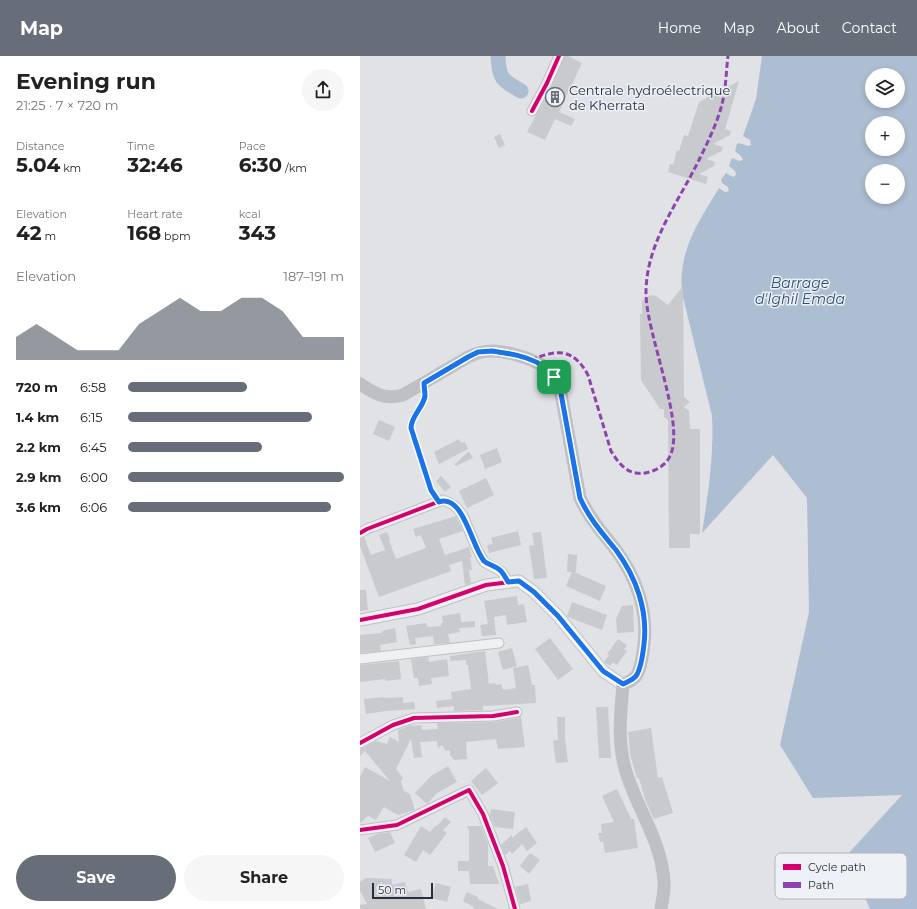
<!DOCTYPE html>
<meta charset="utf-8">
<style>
body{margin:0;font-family:Montserrat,sans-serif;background:#f6f6f6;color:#222;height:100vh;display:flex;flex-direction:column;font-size:15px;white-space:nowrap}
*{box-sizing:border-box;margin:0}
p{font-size:13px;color:#767676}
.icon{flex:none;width:22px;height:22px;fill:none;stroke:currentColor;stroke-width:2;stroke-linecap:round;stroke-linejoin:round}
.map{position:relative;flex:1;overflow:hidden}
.sheet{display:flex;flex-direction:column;background:#fff;width:360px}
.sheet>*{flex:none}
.buttons{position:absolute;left:505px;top:12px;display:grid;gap:8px}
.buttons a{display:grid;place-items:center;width:40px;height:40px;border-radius:50%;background:#fff;box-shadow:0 2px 6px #0003;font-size:20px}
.scale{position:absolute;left:12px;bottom:10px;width:61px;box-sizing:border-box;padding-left:4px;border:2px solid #262f3f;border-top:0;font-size:11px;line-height:14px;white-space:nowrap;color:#262f3f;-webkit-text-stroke:3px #edf0f5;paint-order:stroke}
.pin{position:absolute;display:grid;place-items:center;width:34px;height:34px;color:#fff;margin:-17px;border-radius:8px;box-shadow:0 2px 6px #0006}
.round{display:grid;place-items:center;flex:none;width:42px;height:42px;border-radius:21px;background:#f6f6f6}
.overview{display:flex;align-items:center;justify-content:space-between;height:68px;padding:0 16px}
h1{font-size:22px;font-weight:700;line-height:30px}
.figures{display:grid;grid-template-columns:repeat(3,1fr);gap:6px;height:68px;padding:4px 16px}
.figures div{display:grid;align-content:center}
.figures b{font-size:20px;font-weight:700}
.figures small{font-size:11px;font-weight:400}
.figures p{font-size:11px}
.chart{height:112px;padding:8px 16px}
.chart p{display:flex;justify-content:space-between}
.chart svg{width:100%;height:72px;margin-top:4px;fill:#676e79;opacity:.7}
.action{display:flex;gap:8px;margin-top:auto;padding:8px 16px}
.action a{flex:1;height:46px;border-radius:24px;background:#676e79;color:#fff;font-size:16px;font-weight:700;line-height:46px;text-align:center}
.action a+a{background:#f6f6f6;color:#222}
ul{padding:0 16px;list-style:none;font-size:13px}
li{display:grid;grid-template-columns:64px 48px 1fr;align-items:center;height:30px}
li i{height:10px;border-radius:5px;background:#676e79}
header{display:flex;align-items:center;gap:24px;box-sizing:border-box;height:56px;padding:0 20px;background:#676e79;color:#fff}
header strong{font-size:19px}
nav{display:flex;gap:22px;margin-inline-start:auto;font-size:14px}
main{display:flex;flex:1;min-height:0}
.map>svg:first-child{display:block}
.water{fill:#adbed2;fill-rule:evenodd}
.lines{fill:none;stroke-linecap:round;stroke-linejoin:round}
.river{stroke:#adbed2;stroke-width:15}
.building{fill:#c8cacd}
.service-casing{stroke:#bec0c3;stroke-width:6}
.minor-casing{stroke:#bec0c3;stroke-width:11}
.tertiary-casing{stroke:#bec0c3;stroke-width:13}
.service{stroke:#eff0f2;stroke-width:4.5}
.minor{stroke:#eff0f2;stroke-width:9}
.tertiary{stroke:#eff0f2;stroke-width:11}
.secondary{stroke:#bec0c5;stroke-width:13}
.quiet{stroke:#8e44ad;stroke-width:3;stroke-dasharray:6 3;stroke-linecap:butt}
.cycleway-casing{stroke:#edf0f5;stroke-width:6}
.cycleway{stroke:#d6006c;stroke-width:4}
.route-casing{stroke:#fff;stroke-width:8}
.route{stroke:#1a73e8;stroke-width:5}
.labels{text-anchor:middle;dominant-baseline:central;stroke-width:3;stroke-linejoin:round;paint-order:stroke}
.poi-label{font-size:13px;fill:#262f3f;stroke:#edf0f5;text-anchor:start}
.water-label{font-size:14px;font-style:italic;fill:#2f4d74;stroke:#edf0f5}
.key{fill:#edf0f5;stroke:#b1b6be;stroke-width:1}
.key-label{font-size:11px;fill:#262f3f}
</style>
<header>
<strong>Map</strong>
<nav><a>Home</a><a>Map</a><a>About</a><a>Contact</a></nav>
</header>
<main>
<section class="sheet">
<div class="overview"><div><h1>Evening run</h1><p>21:25 · 7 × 720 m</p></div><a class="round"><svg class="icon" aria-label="share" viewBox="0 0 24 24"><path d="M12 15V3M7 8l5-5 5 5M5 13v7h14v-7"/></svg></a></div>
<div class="figures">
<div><p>Distance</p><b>5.04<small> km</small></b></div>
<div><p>Time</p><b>32:46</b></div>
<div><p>Pace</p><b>6:30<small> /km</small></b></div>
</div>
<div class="figures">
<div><p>Elevation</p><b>42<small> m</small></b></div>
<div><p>Heart rate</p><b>168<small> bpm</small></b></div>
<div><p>kcal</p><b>343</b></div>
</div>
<div class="chart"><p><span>Elevation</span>187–191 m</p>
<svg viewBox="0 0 160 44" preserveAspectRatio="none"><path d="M0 44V30L10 22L20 30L30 38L40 38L50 38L60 22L70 14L80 6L90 14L100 14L110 6L120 6L130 14L140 30L150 30L160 30V44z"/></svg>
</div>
<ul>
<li><b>720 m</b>6:58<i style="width:55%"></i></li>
<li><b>1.4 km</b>6:15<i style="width:85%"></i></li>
<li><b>2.2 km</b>6:45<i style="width:62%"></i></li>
<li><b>2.9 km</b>6:00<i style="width:100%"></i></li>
<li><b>3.6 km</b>6:06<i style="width:94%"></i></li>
</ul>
<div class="action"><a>Save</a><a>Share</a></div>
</section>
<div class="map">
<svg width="557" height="853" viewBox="0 0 557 853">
<rect width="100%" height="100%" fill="#e0e2e5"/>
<path class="water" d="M402,0H557V853H510L486,800L542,739L453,742L420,689L449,556L447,442L413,399L342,477C348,438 354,400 352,360L322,237C318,194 338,167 359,132L365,136L369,135L368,131L362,127L361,124L366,117L373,121L376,119L375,115L369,110L372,102L379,105L383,104L381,100L375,95L377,88L379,87L388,90L391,89L390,84L383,80L396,43ZM512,19H538V45H512ZM512,67H538V93H512ZM512,115H538V141H512Z"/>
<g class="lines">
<path class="river" d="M138,0C139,23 142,24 161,35"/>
</g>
<g class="building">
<polygon points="205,0 208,0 222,7 199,56 215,63 211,70 195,63 185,84 167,76 192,29"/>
<polygon points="379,25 365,73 371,75 370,79 353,88 363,91 362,95 346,103 355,106 354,110 339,118 348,121 346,128 308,116 310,108 313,109 317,94 319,95 324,79 328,80 339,46"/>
<polygon points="140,78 145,89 139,92 134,81"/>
<polygon points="323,230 324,341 330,346 324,351 329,355 330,373 340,373 340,478 330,478 330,492 309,492 308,364 304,361 304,353 300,353 281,324 280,258 282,258 282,245 290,239 296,240 308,249"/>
<polygon points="19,364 35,371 29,385 13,378"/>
<polygon points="99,383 101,387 105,386 108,393 79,408 74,396"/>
<polygon points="137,392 142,406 125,413 120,399"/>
<polygon points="109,395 113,402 96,410 94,409"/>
<polygon points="81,420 91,431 85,436 76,425"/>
<polygon points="126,422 134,439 107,452 99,435"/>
<polygon points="96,460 103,475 79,483 85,499 109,491 112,501 110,501 112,514 109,514 111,527 105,529 102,505 89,509 91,515 19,541 0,490 0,483 4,481 11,499 25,494 19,479 27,476 30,483 29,484 36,503 66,492 61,479 56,481 53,473"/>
<polygon points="158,475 161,489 129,497 127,489 133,488 131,482"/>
<polygon points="181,476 187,522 174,523 169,490 174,489 172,477"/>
<polygon points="208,498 217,499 216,516 214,516 246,530 240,545 206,530 212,516 207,516"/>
<polygon points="0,534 6,534 8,554 0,555"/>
<polygon points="157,540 158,549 164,548 167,566 147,569 146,559 134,561 136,579 122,580 120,569 128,568 124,545"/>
<polygon points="212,546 247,559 242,574 208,561 207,560"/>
<polygon points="273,549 274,576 257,577 256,563 262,550"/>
<polygon points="100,557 101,566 115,565 115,571 99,572 100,576 88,578 90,587 74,588 73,580 55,582 56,588 50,589 46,570 66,567 67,571 81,570 81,567 83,567 82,560"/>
<polygon points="35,572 37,586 20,589 21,595 0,597 0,579 22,577 22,575"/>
<polygon points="190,582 213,613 198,624 175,593"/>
<polygon points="258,583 267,589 264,593 267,595 257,609 253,606 250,610 244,606 249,599 247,598"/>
<polygon points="152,592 157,610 143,614 138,596"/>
<polygon points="125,595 129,628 135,627 136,629 141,628 143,634 156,632 153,612 168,609 172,629 175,629 176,647 123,650 123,654 94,655 94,650 77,652 76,645 92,643 91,636 111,633 108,609 106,609 106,604 90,605 90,600"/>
<polygon points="68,601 69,606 87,603 89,620 71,622 72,628 59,630 58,622 54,622 51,603"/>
<polygon points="39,605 41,623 25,625 25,623 0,626 0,609"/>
<polygon points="24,641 25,642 43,641 43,647 54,646 55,653 26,655 6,658 4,643"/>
<polygon points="236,651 248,651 251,702 239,702"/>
<polygon points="161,660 165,691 138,693 136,683 106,686 107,703 94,704 90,699 90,694 86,695 82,689 78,692 77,685 60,686 62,701 54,702 51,683 36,713 43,722 41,726 44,735 50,738 55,754 38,759 24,751 16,764 8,760 0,767 0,721 5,711 30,725 5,695 0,700 0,693 16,685 27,688 30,681 39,686 38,674 49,670 61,669 62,674 78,673 77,667 133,666 158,662"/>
<polygon points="197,661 205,661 205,682 208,706 196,707 193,685 198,684"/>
<polygon points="291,672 298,722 302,721 313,757 294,763 285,743 279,722 277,722 276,719 270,698 269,682 268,676"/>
<polygon points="88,710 97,726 77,737 67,748 55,737 71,720"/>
<polygon points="126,712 138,727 122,739 111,725"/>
<polygon points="257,733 271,763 274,763 278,792 245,797 243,786 240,786 238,777 242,777 241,768 254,766 242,740"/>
<polygon points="131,753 155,756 153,773 135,771 130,760"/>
<polygon points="85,761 91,766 83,774 87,777 70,799 63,794 56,806 44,799 61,770 70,776 76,769 77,770"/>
<polygon points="107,770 121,770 128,788 128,810 133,810 139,828 110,828 109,815 98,815 98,805 109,805 109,775"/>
<polygon points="166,771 177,787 167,795 162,788 152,798 150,795 145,799 141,789 152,779 152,782"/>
<polygon points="30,776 35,787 15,796 8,782 17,778"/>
<polygon points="170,797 180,804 169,818 160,810"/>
<polygon points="6,822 32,823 32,829 45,826 48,836 61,833 66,853 0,853 0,849 7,848 0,835 0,826"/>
<polygon points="76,827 91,831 87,846 72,842"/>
<polygon points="168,828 171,845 160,848 155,831"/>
<polygon points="107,836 118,841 118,843 138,853 113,853 114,851 103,845"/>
</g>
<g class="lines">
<defs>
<path id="service" d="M64,329C64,332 65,336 65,339C64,351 51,360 51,372L71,434L79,446"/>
<g id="minor">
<polyline points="172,55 187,27 199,0"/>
<polyline points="0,477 7,473 83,444 90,447 97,452 103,460 116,491 124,506 142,516 148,526"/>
<polyline points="0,603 139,587"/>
<polyline points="0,687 33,669 54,662 133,660 157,656"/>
<polyline points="0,774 37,769 109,734 123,758 143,810 155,853"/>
</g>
<polyline id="tertiary" points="0,564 58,553 126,529 159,525 174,536 198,560 243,615 263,629"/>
</defs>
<use href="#service" class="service-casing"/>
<use href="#minor" class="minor-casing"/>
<use href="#tertiary" class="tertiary-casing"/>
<use href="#service" class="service"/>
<use href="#minor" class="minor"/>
<use href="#tertiary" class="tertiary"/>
<path class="secondary" d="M0,328C15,338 25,344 43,339L108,301C116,297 123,295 132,295C146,295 171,302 183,310C191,315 195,324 200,332L220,442C229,462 243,477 256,494C276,521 288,554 284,588C283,597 281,613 276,620C273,624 267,626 263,629C260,660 257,692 268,722C280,757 302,788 304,826C305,835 302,844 301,853"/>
<path class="quiet" d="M171,304C198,293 213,292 228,319L251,395C262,413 273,423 295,414C301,411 307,407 310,400C326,368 286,278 286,237C286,187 318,147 339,104C347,88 358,65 362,48C366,33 366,16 368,0"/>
<defs>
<g id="cycleway">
<polyline points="172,55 187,27 199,0"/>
<polyline points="0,477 7,473 83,444 90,447 97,452 103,460 116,491 124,506 142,516 148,526"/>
<polyline points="0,564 58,553 126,529 159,525 174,536 198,560 243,615 263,629"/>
<polyline points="0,687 33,669 54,662 133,660 157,656"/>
<polyline points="0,774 37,769 109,734 123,758 143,810 155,853"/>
</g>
</defs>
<use href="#cycleway" class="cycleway-casing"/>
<use href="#cycleway" class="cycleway"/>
</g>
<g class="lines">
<defs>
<path id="route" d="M132,295C154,298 181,302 194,321C196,324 198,329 200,332L220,442C229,462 242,477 256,494C276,521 288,554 284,588C283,597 281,613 276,620C273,624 267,626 263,628L243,615L198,560L174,536L159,525L148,526C145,521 143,515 137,512C133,509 127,508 124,505C112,491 103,437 79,446L71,434L51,372C51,360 63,352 65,340C65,336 64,331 64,327L108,301L118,296Z"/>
</defs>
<use href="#route" class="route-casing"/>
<use href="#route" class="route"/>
</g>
<defs>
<symbol id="building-ring" viewBox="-11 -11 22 22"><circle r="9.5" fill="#edf0f5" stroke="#676e79" stroke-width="1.5"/><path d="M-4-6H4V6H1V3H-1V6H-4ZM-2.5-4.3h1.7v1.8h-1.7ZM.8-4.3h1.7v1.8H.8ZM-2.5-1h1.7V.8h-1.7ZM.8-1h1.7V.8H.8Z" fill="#676e79"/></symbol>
</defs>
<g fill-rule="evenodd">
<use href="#building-ring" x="184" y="30" width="22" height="22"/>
</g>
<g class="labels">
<g class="poi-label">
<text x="209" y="34">Centrale hydroélectrique<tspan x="209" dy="15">de Kherrata</tspan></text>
</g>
<g class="water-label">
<text x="440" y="227">Barrage<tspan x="440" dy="16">d'Ighil Emda</tspan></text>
</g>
</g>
<rect x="415" y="797" width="132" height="46" rx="6" class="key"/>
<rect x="423" y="808" width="18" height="6" fill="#d6006c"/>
<rect x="423" y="826" width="18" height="6" fill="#8e44ad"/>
<g class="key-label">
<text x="448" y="815">Cycle path</text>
<text x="448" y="833">Path</text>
</g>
</svg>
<div class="buttons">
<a><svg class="icon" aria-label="layers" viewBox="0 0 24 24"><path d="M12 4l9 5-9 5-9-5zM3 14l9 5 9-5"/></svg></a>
<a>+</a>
<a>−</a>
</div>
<div class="scale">50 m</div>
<div class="pin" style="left:194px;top:321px;background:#1e9e55"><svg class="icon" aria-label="arrive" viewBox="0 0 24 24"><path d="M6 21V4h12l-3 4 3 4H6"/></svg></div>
</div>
</main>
